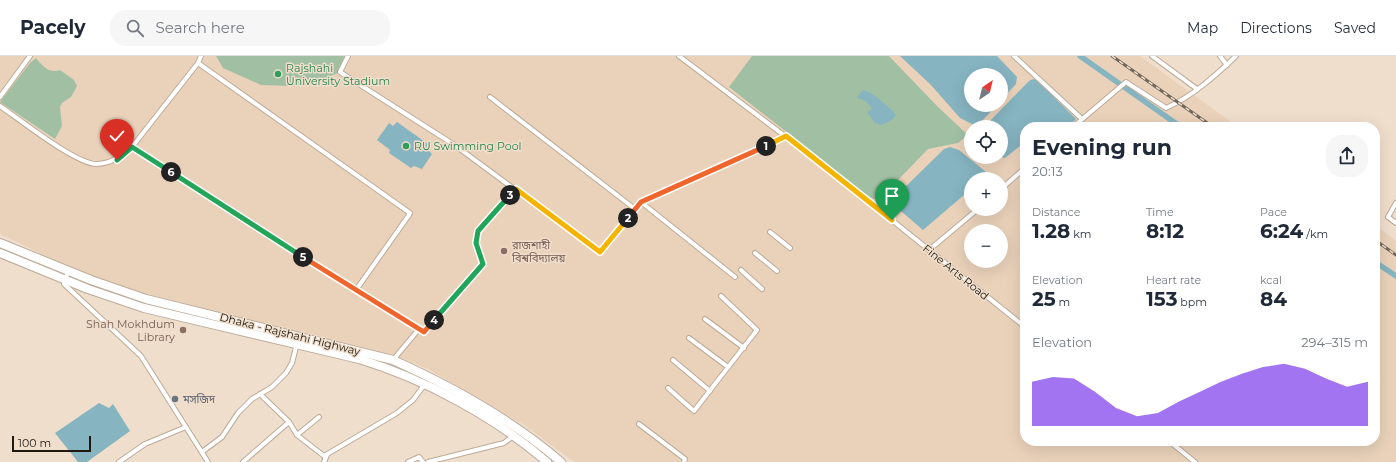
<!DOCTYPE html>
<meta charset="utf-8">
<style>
body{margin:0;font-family:Montserrat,"Noto Sans Bengali",sans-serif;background:#f6f6f7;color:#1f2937;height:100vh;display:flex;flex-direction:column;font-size:15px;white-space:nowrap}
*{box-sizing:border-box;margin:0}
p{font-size:13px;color:#747a83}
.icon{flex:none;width:22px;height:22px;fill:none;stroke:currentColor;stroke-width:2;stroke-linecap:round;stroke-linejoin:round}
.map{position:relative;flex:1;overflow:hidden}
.drawer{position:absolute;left:1020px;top:66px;width:360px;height:324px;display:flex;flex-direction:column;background:#fff;border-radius:16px;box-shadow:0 4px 16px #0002}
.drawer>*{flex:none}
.needle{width:26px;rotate:35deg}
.controls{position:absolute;left:964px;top:12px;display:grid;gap:8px}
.controls a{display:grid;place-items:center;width:44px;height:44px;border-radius:50%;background:#fff;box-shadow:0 4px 16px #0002;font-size:20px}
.scale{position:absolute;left:12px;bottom:10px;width:79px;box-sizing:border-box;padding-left:4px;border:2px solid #1e1811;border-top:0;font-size:11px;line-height:14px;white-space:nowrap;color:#1e1811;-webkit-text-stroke:3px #f0decc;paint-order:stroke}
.pin{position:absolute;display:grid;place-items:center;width:34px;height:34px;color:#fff;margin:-41px -17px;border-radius:50% 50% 50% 0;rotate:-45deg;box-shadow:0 0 4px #0007}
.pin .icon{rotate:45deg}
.km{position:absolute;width:20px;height:20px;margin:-10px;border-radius:50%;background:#222;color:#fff;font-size:11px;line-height:20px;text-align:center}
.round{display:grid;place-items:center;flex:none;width:42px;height:42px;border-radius:16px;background:#f6f6f7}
.head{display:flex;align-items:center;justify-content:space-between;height:68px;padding:0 12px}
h1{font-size:22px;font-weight:700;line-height:30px}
.stats{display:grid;grid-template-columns:repeat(3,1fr);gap:6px;height:68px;padding:4px 12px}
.stats div{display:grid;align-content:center}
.stats b{font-size:20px;font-weight:700}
.stats small{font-size:11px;font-weight:400}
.stats p{font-size:11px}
.chart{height:112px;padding:8px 12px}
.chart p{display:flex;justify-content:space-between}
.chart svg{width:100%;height:72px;margin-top:4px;fill:#7c3aed;opacity:.7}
header{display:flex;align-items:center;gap:24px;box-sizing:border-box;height:56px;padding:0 20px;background:#fff;border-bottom:1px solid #e0e1e3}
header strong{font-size:19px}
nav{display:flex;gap:22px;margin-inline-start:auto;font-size:14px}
.search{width:280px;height:36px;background:#f6f6f7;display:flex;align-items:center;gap:10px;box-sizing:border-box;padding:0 14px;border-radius:16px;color:#747a83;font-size:15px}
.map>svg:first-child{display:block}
.built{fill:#ead2ba;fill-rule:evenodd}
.green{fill:#a1c0a3}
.water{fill:#86b4c1}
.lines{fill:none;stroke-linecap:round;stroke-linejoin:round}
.canal{stroke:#86b4c1;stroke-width:5.5}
.street-casing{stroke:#bcab99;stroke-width:6}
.highway-casing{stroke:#bcab99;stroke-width:10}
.street{stroke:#fff;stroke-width:4}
.highway{stroke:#fff;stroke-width:8}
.rail-casing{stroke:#71675b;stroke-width:3}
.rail{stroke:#f0decc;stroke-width:1.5;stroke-dasharray:4.5;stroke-linecap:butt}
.split-1-casing{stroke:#fff;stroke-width:8}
.split-2-casing{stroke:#fff;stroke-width:8}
.split-3-casing{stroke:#fff;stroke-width:8}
.split-4-casing{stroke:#fff;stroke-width:8}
.split-5-casing{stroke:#fff;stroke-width:8}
.split-6-casing{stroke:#fff;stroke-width:8}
.split-7-casing{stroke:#fff;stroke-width:8}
.split-1{stroke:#f5b400;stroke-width:5}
.split-2{stroke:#f0652b;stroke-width:5}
.split-3{stroke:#f5b400;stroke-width:5}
.split-4{stroke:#22a559;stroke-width:5}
.split-5{stroke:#f0652b;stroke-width:5}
.split-6{stroke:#22a559;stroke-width:5}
.split-7{stroke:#22a559;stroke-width:5}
.leisure-dot{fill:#2e9e5b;stroke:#f0decc;stroke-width:1.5}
.education-dot{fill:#8d6e63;stroke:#f0decc;stroke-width:1.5}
.worship-dot{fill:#6b7280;stroke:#f0decc;stroke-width:1.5}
.labels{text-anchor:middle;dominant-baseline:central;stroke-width:3;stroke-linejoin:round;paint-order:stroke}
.leisure-label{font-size:11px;fill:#27864d;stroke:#f0decc;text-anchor:start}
.education-label{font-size:11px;fill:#785e54;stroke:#f0decc;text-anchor:start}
.street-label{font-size:11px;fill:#1e1811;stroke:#f0decc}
.worship-label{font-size:11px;fill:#5b616d;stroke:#f0decc;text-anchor:start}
</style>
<header>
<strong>Pacely</strong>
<div class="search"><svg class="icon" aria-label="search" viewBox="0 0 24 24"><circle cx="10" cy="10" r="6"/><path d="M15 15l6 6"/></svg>Search here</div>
<nav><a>Map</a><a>Directions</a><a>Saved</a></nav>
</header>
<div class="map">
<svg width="1396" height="406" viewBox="0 0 1396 406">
<rect width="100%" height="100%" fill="#f0decc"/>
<path class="built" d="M0,0H1140L1238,71H1025V385H1375V169L1396,185V406H574L524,369L428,313L396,300L135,237L96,224L0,178ZM971,19H1001V49H971ZM971,71H1001V101H971ZM971,123H1001V153H971ZM971,175H1001V205H971Z"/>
<g class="green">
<polygon points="216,0 344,0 340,16 319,25 292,30 261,29 223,12"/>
<polygon points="752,0 889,0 938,51 968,79 958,87 928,93 899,123 883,144 868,142 821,103 729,31"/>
<path d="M36,2C42,10 50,18 60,14L74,24L77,30L71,41L62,47L60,51L62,70L55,83L0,46L30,7Z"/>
</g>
<g class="water">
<polygon points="900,0 997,0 1017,21 1016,28 1001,44 1001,19 971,19 971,49 997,49 981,66 974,69 960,62 931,29"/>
<polygon points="1033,23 1038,25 1076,63 1069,71 1025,71 1025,86 1005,102 1001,101 1001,71 984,71 1029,25"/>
<path d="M864,34C874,38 890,51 896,59L892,64L881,69L875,67L867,56L872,53C869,47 865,44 857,42L860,37Z"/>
<polygon points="397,66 428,88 426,92 432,98 422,113 414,110 411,112 389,97 390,94 377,84 389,67 393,70"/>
<polygon points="950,91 959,94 986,116 986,120 983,123 971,123 971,133 923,174 894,149 894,142 944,93"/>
<polygon points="99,347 109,352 113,348 130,375 87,406 78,406 55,377"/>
</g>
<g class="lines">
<g class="canal">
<polyline points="1080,0 1181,71"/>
<polyline points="1375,206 1396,220"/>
</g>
<defs>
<g id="street">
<polyline points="348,0 340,16 456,90 598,195 602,195 635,153"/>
<polyline points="679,0 822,108 1025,271"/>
<polyline points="1014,0 1082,63"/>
<polyline points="1152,0 1197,33"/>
<polyline points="1220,0 1227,9"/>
<polyline points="198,7 201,0"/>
<polyline points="0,41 30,0"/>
<polyline points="490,41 635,153 641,146 735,221"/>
<path d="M0,50C19,63 77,109 97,108C113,107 121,100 132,91L264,177L419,273L393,304"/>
<path d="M1073,71L1126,26L1166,52C1193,40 1215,20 1236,0"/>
<polyline points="132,91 198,7 410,157"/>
<polyline points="1001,133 1025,112"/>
<polyline points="641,146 786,81"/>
<polyline points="1396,147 1388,161 1396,167"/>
<polyline points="770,176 790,192"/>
<polyline points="929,194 978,153"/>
<polyline points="755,197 777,215"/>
<polyline points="741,214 762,233"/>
<polyline points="68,215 64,228 141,300 208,406"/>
<polyline points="356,234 409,159"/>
<polyline points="705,263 744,292"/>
<polyline points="419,273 424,276 483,208 476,187 477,175 516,133"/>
<polyline points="689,282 728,311"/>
<polyline points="673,304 710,335"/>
<polyline points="668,332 694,355 757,274 721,240"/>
<polyline points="260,338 289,366 297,379 324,400 397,357 413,344 425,328"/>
<polyline points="639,368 685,403 684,406"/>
<polyline points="297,379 319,361"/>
<polyline points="1169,385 1195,406"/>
<polyline points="202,396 222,381 238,357 252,343 272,331 286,317 292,307 297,287"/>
<polyline points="119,406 145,388 186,371"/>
<polyline points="243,406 289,366"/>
<polyline points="324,406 327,399"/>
<polyline points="408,406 419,401 423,406"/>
<polyline points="428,406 504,387 513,380"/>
</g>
<g id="highway">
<path d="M0,187L91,224L146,243L393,304C453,331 511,363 561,406"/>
<path d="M0,197L88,233L144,252L359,303C425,323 495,361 547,406"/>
</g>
</defs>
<use href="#street" class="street-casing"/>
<use href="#highway" class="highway-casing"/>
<use href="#street" class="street"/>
<use href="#highway" class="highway"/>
<defs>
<g id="rail">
<polyline points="1112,0 1213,71"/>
<polyline points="1375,184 1396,199"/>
</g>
</defs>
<use href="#rail" class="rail-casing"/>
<use href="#rail" class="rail"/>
</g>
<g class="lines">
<defs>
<polyline id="split-1" points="766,90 786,80 892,164"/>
<polyline id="split-2" points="628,162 641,146 766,90"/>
<polyline id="split-3" points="510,139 516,133 600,196 628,162"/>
<polyline id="split-4" points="434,264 483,208 476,187 478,175 510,139"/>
<polyline id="split-5" points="303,201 424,276 434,264"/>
<polyline id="split-6" points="171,116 303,201"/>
<polyline id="split-7" points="117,104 132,91 171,116"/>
</defs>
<use href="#split-1" class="split-1-casing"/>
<use href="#split-2" class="split-2-casing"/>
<use href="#split-3" class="split-3-casing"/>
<use href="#split-4" class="split-4-casing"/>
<use href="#split-5" class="split-5-casing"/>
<use href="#split-6" class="split-6-casing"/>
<use href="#split-7" class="split-7-casing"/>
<use href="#split-1" class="split-1"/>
<use href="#split-2" class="split-2"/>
<use href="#split-3" class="split-3"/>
<use href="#split-4" class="split-4"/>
<use href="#split-5" class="split-5"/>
<use href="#split-6" class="split-6"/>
<use href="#split-7" class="split-7"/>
</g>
<g class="leisure-dot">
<circle cx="278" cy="18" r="4"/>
<circle cx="406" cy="90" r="4"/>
</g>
<g class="education-dot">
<circle cx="504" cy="195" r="4"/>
<circle cx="183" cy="274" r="4"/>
</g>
<circle class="worship-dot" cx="175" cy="343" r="4"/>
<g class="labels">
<g class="leisure-label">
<text x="286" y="12">Rajshahi<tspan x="286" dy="13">University Stadium</tspan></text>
<text x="414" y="90">RU Swimming Pool</text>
</g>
<g class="education-label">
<text x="512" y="189">রাজশাহী<tspan x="512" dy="13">বিশ্ববিদ্যালয়</tspan></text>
<text x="175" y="268" text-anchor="end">Shah Mokhdum<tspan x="175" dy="13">Library</tspan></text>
</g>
<g class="street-label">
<text transform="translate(956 216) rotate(39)">Fine Arts Road</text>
<text transform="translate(290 278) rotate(14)">Dhaka - Rajshahi Highway</text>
</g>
<g class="worship-label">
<text x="183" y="343">মসজিদ</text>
</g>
</g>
</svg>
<div class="controls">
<a><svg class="needle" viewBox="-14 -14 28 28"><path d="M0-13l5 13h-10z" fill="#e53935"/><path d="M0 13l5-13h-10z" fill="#747a83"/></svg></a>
<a><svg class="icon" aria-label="locate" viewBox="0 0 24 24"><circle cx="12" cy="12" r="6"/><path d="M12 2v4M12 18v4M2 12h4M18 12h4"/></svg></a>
<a>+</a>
<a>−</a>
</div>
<div class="scale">100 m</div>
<div class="pin" style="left:892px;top:164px;background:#1e9e55"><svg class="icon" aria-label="arrive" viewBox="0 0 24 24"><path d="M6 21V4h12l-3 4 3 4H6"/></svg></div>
<div class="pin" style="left:117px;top:104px;background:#d93025"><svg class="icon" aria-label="check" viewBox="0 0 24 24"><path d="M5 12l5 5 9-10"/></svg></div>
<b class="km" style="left:766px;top:90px">1</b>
<b class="km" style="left:628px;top:162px">2</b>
<b class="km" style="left:510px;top:139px">3</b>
<b class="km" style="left:434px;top:264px">4</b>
<b class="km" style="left:303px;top:201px">5</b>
<b class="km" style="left:171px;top:116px">6</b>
<section class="drawer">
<div class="head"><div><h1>Evening run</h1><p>20:13</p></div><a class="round"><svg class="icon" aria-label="share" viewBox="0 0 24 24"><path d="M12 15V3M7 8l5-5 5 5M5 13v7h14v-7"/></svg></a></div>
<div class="stats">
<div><p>Distance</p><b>1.28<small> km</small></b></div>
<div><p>Time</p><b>8:12</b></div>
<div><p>Pace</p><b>6:24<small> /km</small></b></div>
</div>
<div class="stats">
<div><p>Elevation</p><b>25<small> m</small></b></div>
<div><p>Heart rate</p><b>153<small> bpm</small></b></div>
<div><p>kcal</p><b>84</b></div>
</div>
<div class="chart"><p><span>Elevation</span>294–315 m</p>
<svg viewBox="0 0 160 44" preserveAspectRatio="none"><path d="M0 44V17L10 14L20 15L30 23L40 33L50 38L60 36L70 29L80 23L90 17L100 12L110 8L120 6L130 9L140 15L150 20L160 17V44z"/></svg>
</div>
</section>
</div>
